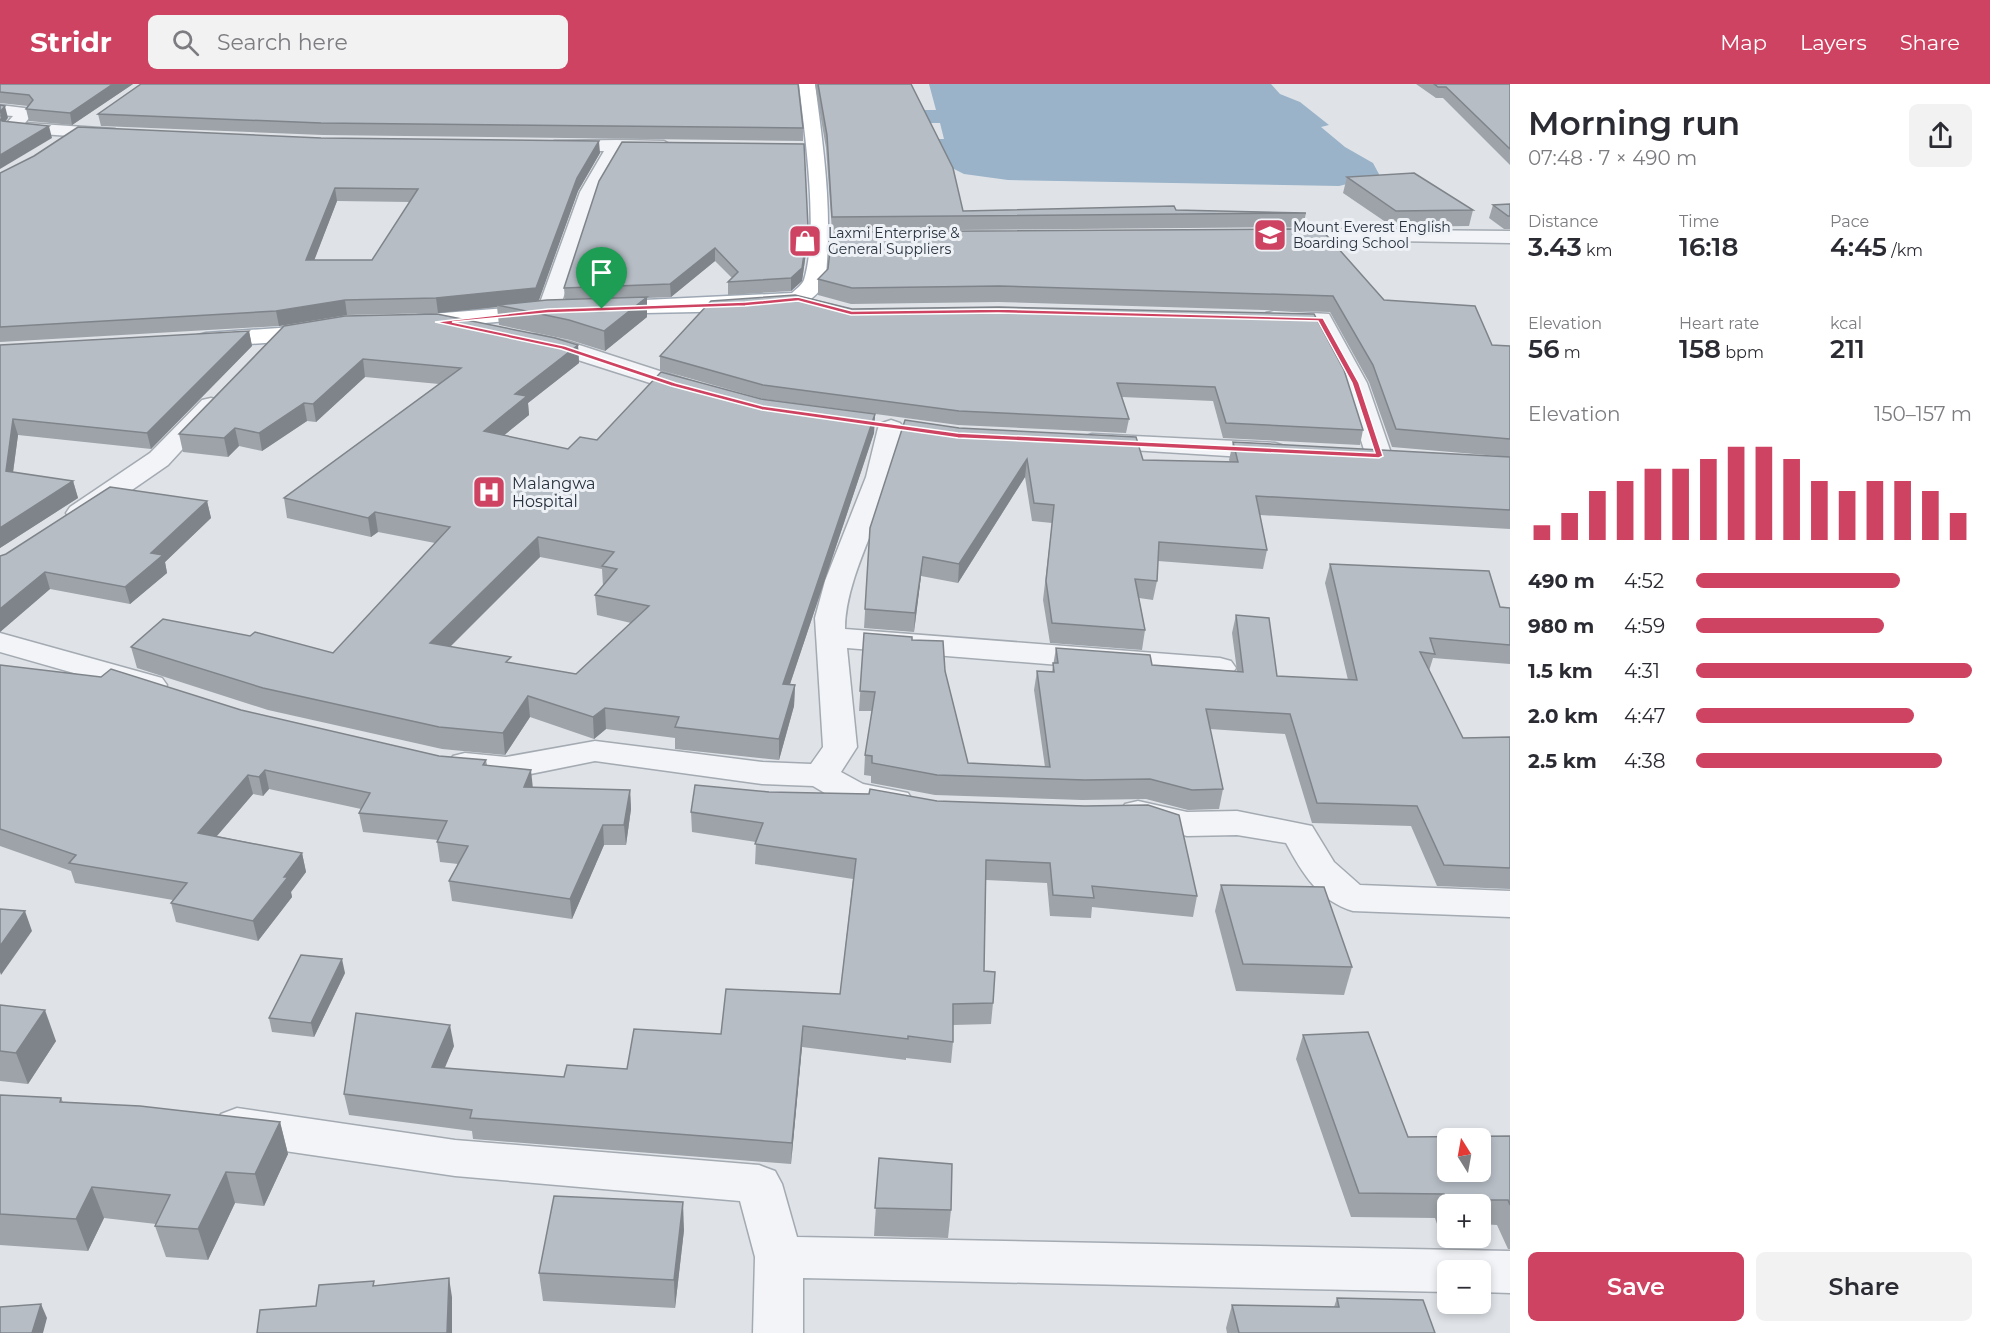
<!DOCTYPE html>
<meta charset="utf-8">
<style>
body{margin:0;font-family:Montserrat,sans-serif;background:#f2f2f3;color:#2b2b33;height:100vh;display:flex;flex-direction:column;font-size:22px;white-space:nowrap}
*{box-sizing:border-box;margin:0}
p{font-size:20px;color:#7c7c81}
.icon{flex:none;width:33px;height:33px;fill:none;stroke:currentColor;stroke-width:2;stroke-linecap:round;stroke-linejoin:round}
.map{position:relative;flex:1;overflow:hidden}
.sheet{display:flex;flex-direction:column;background:#fff;width:480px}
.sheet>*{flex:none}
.needle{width:39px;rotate:349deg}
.tools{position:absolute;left:1437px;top:1044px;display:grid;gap:12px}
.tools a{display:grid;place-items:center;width:54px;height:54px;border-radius:9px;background:#fff;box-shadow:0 3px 9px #0003;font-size:30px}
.pin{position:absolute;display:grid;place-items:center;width:51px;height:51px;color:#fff;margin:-62px -26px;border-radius:50% 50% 50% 0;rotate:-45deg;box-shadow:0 0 6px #0007}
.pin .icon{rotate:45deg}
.round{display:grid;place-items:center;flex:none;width:63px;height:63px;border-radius:9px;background:#f2f2f3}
.headline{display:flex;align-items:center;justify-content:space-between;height:102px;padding:0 18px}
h1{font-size:33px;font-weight:600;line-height:45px}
.stats{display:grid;grid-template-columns:repeat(3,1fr);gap:9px;height:102px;padding:6px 18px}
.stats div{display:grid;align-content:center}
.stats b{font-size:26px;font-weight:600}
.stats small{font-size:16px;font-weight:400}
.stats p{font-size:16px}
.chart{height:168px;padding:12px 18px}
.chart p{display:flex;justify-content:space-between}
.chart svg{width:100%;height:108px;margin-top:6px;stroke:#ce4361;stroke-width:6}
.primary-button{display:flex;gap:12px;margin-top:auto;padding:12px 18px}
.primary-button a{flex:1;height:69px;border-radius:9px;background:#ce4361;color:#fff;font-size:24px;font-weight:600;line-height:69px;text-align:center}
.primary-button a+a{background:#f2f2f3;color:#2b2b33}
ul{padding:0 18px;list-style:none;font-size:20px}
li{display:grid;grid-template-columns:96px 72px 1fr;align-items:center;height:45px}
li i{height:15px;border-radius:8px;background:#ce4361}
header{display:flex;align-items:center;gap:36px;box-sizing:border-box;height:84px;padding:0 30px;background:#ce4361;color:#fff}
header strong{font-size:28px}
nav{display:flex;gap:33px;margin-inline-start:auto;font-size:21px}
.search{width:420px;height:54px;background:#f2f2f3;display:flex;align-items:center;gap:15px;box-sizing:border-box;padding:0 21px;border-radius:9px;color:#7c7c81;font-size:22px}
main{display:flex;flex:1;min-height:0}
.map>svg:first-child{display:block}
.water{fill:#9ab3c8}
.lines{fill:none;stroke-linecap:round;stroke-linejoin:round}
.minor-casing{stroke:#a4aab2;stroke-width:3}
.primary-casing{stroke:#9ea8b4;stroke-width:3}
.minor{fill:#f2f4f7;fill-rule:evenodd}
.primary{fill:#fff;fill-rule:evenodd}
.wall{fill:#9da3a9;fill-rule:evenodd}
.shaded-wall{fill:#7f848a}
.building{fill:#b6bdc5;stroke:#7f848a;stroke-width:1.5;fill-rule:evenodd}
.route{fill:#ce4361;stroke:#fff;stroke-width:1.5;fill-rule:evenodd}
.labels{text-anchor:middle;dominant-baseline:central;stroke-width:6;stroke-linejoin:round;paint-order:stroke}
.far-poi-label{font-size:14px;fill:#28323f;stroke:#eef2f6;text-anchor:start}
.poi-label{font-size:16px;fill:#28323f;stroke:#eef2f6;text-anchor:start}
</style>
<header>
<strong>Stridr</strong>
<div class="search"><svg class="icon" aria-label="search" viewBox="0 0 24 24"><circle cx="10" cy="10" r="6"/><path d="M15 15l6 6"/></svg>Search here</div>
<nav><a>Map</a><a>Layers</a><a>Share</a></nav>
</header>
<main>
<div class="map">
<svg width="1510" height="1249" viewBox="0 0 1510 1249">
<rect width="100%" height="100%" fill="#dfe3e8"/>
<polygon class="water" points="929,0 1271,0 1280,10 1300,18 1329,41 1321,43 1345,63 1373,79 1380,92 1339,102 1008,96 964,90 944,80 935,55 944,55 940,39 925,39 923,26 936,26"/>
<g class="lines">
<defs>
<g id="minor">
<polygon points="0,21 32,25 34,28 25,39 115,45 124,50 115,55 11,48 3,43 13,32 0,31"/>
<polygon points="616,56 664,57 673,62 664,67 621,67 598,108 559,227 556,232 540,232 537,227 580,108 604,67 554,67 545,62 554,57"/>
<polygon points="1283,145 1510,147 1510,159 1276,155 1273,151 1276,147"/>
<polygon points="1274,227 1329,230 1367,299 1392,372 1388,378 1379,380 1370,378 1366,372 1343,299 1313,242 1266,239 1263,234 1266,229"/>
<polygon points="534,250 570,258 706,302 709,307 706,312 697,314 556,269 526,262 523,257 526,252"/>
<polygon points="211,314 220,316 223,321 168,381 90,435 80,437 70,435 66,429 70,423 150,369 202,316"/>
<path d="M891,336L900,339L904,344C900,361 897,378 892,394C878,440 845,497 845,545L1220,574L1231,577L1236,584L1231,591L1220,594L847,564L857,663L841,688L863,700L908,709L913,717L908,725L895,728L853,721L840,718L813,702L762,700L595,677L506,695L453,688L448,680L453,672L465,669L506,673L595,657L762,678L811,680L823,663L815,534L825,497L866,393L878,344L882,339Z"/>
<polygon points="1092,350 1275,359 1284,362 1288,367 1284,372 1275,375 1083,363 1079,358 1083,353"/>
<polygon points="0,549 162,594 167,601 162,608 151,611 0,568"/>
<path d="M1138,717L1187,728L1237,727L1312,742L1334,778L1360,801L1510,807V833L1353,827C1319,817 1302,789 1286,759L1237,751L1187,752L1125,736L1120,728L1125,720Z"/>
<polygon points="237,1024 455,1056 759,1081 775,1087 782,1100 797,1153 1510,1167 1510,1209 1480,1208 1480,1186 1448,1186 1448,1208 803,1194 803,1249 753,1249 755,1173 740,1117 455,1092 237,1060 221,1054 215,1042 221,1030"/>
</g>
<g id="primary">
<path d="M799,0H815C824,68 833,131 825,200C818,209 809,219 798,222L745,227L595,230L592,225L595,220L603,218L792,209C796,205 802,201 804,196C819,147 805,52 799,0Z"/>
<polygon points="543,221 551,223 554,228 551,233 418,245 410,243 407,238 410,233 418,231"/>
<polygon points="318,238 326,240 329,245 326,250 279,258 206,263 198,261 195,256 198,251 206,249 279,244"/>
</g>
</defs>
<use href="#minor" class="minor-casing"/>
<use href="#primary" class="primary-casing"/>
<use href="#minor" class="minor"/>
<use href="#primary" class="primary"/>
</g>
<g class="wall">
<polygon points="0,0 133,0 72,41 29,37 26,25 28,22 0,19"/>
<polygon points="815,0 911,0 963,127 1176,126 1306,129 1303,143 832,147 826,64"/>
<polygon points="1416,0 1510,0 1510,81 1443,14 1436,14"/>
<polygon points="98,30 803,44 803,57 323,51 101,42"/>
<path d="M600,69L578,107L538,217L565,216L564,204L599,97L808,143V155L802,197L791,207L728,211V198L732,194L715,177L671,213L647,214V233L605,267L570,256L499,241L497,223L438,229L347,231L279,242L0,258V89ZM337,117L410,118L372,176H314Z"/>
<polygon points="1347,93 1473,126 1469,142 1393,143 1343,109"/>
<polygon points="1510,120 1510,145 1504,145 1489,134 1493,121"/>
<polygon points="832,148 1384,216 1492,261 1510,262 1510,373 1392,363 1369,298 1330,228 998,218 851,220 818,211 818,195 828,185"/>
<polygon points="852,225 1344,286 1363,346 1360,361 1223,354 1213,317 1122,313 1129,335 1126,349 958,341 763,315 660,286 660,272"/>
<path d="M284,242L578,261L579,279L528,319L529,331L504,351L568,365L597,356L761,315L875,330L874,349L790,600L795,601L794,622L779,676L675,665V654L606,645L594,655L530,633L505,671L442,665L268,626L137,584L131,563L333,569L435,459L378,448L371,453L287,434L284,414L439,300L365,293L316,338L307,337L262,367L239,362L228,373L183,368L179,350ZM540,473L602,485L603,502L595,511L597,531L631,539L576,590L511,579L450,562Z"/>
<polygon points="249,247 252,262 151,365 18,351 13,388 73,397 78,414 0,464 0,261"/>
<polygon points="905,336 1143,376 1230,378 1229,376 1233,358 1510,373 1510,445 1260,431 1267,466 1263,485 1158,477 1157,497 1153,516 1139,514 1145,546 1142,566 1050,559 1043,516 1052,439 1032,437 1025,393 958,499 921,492 914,548 864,544 870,444"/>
<polygon points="207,417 211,434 165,478 167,489 130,520 50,505 0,548 0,472"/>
<polygon points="1330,480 1500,523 1510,524 1510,580 1433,574 1429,587 1463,654 1510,653 1510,805 1437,802 1411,742 1312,739 1285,650 1210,645 1223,705 1219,725 1188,726 1146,715 1082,716 935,711 871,699 871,692 864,691 865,671 872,627 859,627 864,549 912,556 945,587 968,679 1045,683 1034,606 1037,587 1052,588 1056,564 1152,581 1237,587 1232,549 1236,531 1277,592 1348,596 1325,499"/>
<polygon points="0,581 241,626 439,672 486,676 487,681 533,704 630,706 631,725 626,761 604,761 572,835 452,817 449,797 458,780 440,778 437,758 438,756 363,748 359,729 361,725 269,705 263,712 253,710 217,752 302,769 306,788 291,808 292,813 258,857 176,838 171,819 173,816 75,799 71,787 0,762"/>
<polygon points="769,708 1197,812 1193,833 1092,823 1091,834 1050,832 1047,799 986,796 984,887 993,919 991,940 953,941 953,958 951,979 906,974 906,976 802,963 791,1080 473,1055 472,1047 349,1031 344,1010 454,962 444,984 564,993 627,985 721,950 840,910 853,795 755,780 756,758 692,748 691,728"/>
<polygon points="1221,801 1352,883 1344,911 1236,907 1215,827"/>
<polygon points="345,889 314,953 272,948 269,934"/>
<polygon points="0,921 56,957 28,1000 0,997"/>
<polygon points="1303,951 1408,1053 1510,1052 1510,1165 1508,1165 1497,1141 1480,1140 1480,1120 1448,1120 1448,1140 1437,1140 1435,1134 1351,1133 1296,975"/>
<polygon points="0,1011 61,1014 63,1018 280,1038 288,1070 264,1122 235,1119 208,1176 166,1173 155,1142 156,1140 104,1134 88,1167 0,1161"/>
<polygon points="879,1074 951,1126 948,1154 874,1152"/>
<polygon points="684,1146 675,1224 543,1217 539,1189"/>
<polygon points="1337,1214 1435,1249 1227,1249 1226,1244 1232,1221 1334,1223"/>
</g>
<g class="shaded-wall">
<polygon points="113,0 133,0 72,41 70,29"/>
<polygon points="5,22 8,34 1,43 0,28"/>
<polygon points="49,42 52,54 0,85 0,71"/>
<polygon points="599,57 600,69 578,107 538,219 497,221 497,223 438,229 436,214 577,94"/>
<polygon points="335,104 337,117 309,190 306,176"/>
<polygon points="808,143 808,155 802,197 791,207 791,194"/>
<polygon points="715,164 715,177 671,213 670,200"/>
<polygon points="647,213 647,233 605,267 604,247"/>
<polygon points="345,216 347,231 279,242 276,227"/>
<polygon points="249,247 252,262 151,365 147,349"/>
<polygon points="578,261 579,279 528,319 529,331 486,366 484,347 515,310"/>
<polygon points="363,275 365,293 316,338 313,320"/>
<polygon points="304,319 307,337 262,367 259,349"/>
<polygon points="875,330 874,349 783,621 783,600"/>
<polygon points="13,335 18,351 11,403 6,387"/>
<polygon points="235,344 239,362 228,373 224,354"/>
<polygon points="1027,375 1025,393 958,499 959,480"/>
<polygon points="73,397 78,414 0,464 0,444"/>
<polygon points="207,417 211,434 165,478 167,489 130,520 125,503 151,469"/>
<polygon points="375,428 378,448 371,453 368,434"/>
<polygon points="538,453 540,473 433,580 430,559"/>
<polygon points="923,473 921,492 914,548 915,529"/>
<polygon points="45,488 50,505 0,548 0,525"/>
<polygon points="795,601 794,622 779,676 779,655"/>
<polygon points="528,612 530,633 505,671 503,649"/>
<polygon points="605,624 606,645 594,655 593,633"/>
<polygon points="265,686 269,705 263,712 259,693"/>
<polygon points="531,686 533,705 524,703"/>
<polygon points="248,691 253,710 203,768 198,749"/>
<polygon points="630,706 631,725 626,761 624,741"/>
<polygon points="603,741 604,761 572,835 570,815"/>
<polygon points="302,769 306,788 291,808 292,813 258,857 253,837 284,793"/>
<polygon points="25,827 32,847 1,891 0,888 0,862"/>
<polygon points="342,875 345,889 314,953 311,939"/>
<polygon points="45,926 56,957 28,1000 16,969"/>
<polygon points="450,941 454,962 436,1005 432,983"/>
<polygon points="803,942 802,963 791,1080 792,1059"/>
<polygon points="280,1038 288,1070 264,1122 255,1090"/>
<polygon points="226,1088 235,1119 208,1176 198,1145"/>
<polygon points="92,1103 104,1134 88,1167 76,1135"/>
<polygon points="683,1118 684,1146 675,1224 674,1196"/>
<polygon points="449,1194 452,1213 452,1249 447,1249"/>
<polygon points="41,1220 47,1234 43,1249 32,1249"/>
</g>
<g class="building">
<polygon points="0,0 113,0 70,29 26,25 33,16 29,11 0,8"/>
<polygon points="141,0 798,0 803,44 321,39 98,30"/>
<polygon points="818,0 911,0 953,84 963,127 1174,122 1176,126 1306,129 832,133 827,51"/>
<polygon points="1434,0 1510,0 1510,65 1446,3 1438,3"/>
<polygon points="0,21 5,22 0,28"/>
<polygon points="0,35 2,37 49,42 0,71"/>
<path d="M78,43L321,54L599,57L577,94L536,204L436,214L345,216L276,227L0,243V89L34,72ZM335,104L418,105L372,176H306Z"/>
<polygon points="622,58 804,60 808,143 802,184 791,194 728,198 738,188 715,164 670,200 564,204 599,97"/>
<polygon points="1414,89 1473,126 1396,127 1347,93"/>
<polygon points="1510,120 1510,132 1508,132 1493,121"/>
<polygon points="1321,145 1384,216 1475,222 1492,261 1510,262 1510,355 1396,345 1373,281 1333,212 999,202 852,204 818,195 828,185 832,148"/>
<polygon points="795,211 852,225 999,223 1314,230 1344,286 1363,346 1226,339 1215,303 1117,299 1129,335 959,327 763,301 660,272 711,217"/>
<polygon points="647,213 604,247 569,236 497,221 547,216"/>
<path d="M437,230L555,254L578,261L515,310L527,312L484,347L568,365L580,353L597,356L661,288L761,315L875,330L783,600L795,601L779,655L675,643L679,633L605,624L593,633L528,612L503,649L439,643L263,604L131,563L163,535L250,552L255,548L333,569L450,443L375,428L368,434L284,414L461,284L363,275L313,320L304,319L259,349L235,344L224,354L179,350L284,242L345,232ZM538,453L614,468L602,482L617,485L595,511L649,522L576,590L506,578L511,573L430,559Z"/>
<polygon points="249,247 147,349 13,335 6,387 73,397 0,444 0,261"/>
<polygon points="905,336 959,344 1136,353 1143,376 1238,378 1233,358 1510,373 1510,426 1256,412 1267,466 1159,458 1157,497 1135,495 1145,546 1052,539 1046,497 1054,421 1034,419 1027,375 959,480 923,473 915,529 865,525 870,444"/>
<polygon points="110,403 207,417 151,469 163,471 125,503 45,488 0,525 0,472 6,470"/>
<polygon points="1330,480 1489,487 1500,523 1510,524 1510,561 1430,554 1435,570 1420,568 1463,654 1510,653 1510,784 1444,781 1417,722 1317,719 1290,630 1206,625 1223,705 1192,706 1150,695 1085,696 937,691 872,679 872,672 865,671 875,608 860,607 864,549 912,553 912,556 943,557 945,587 968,679 1050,683 1037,587 1054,588 1053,579 1058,579 1056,564 1150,571 1152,581 1243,588 1236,531 1269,534 1277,592 1357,596"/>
<polygon points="0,581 101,593 111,585 241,626 439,672 486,676 483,681 531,686 524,703 630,706 624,741 603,741 570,815 449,797 468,762 437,758 447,737 359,729 370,709 265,686 259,693 248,691 198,749 302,769 284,793 288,793 253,837 171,819 187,799 69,779 76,771 0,745"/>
<polygon points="695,701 769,708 869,710 870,705 937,717 1085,722 1148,721 1179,731 1197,812 1092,802 1094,814 1053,811 1050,779 986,776 984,887 995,888 993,919 953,920 953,958 908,952 908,955 803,942 792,1059 470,1034 472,1026 344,1010 356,929 450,941 432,983 564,993 567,981 627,985 634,945 721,950 726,905 840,910 856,775 755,760 763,739 691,728"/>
<polygon points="1221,801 1324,803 1352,883 1243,880"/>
<polygon points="0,825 25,827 0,862"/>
<polygon points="301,871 342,875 311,939 269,934"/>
<polygon points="0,921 45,926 16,969 0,967"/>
<path d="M1368,948L1408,1053L1510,1052V1121L1508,1116H1447L1444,1110L1359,1109L1303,951ZM1448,1054H1480V1088H1448Z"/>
<polygon points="0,1011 61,1014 60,1018 140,1022 280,1038 255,1090 226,1088 198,1145 155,1142 170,1111 92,1103 76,1135 0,1130"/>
<polygon points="879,1074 952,1080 951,1126 875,1124"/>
<polygon points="554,1112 683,1118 674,1196 539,1189"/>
<polygon points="449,1194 447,1249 257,1249 260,1226 316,1222 319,1201 374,1197 373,1202"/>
<polygon points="1337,1214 1423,1216 1435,1249 1239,1249 1232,1221 1339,1223"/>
<polygon points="41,1220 32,1249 0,1249 0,1223"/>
</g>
<path class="route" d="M798,213L852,227L998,225L1323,234L1359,299L1383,372L1379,374L958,354L762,326L671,302L561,265L435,238L548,225L745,218ZM798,217L851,231L998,229L1318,237L1352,299L1375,369L958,349L763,322L676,299L565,262L452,238L548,229L745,222Z"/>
<defs>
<symbol id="school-square" viewBox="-11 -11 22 22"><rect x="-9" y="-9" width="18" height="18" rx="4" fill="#ce4361" stroke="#eef2f6"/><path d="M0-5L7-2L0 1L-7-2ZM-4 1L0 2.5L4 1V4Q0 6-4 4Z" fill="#fff"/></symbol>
<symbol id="shop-square" viewBox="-11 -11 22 22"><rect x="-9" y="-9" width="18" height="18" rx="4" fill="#ce4361" stroke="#eef2f6"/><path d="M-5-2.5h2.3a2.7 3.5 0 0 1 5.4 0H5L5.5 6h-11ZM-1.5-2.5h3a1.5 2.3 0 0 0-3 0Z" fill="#fff"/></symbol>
<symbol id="hospital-square" viewBox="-11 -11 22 22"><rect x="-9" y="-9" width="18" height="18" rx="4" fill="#ce4361" stroke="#eef2f6"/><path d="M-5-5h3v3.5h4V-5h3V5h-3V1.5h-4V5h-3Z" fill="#fff"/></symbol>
</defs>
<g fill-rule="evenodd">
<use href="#school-square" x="1251" y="132" width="38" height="38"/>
<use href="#shop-square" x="786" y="138" width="38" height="38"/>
<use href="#hospital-square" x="470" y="389" width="38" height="38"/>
</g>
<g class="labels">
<g class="far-poi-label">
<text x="1293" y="143">Mount Everest English<tspan x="1293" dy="16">Boarding School</tspan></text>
<text x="828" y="149">Laxmi Enterprise &amp;<tspan x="828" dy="16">General Suppliers</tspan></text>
</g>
<g class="poi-label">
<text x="512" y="399">Malangwa<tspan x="512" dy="18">Hospital</tspan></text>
</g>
</g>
</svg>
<div class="tools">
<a><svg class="needle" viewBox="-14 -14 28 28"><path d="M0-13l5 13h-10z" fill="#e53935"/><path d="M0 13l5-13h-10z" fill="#7c7c81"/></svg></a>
<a>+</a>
<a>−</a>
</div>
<div class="pin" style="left:602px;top:225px;background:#1e9e55"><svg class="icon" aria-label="arrive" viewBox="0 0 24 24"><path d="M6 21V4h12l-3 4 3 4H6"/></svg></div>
</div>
<section class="sheet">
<div class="headline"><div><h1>Morning run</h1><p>07:48 · 7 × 490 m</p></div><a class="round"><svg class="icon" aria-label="share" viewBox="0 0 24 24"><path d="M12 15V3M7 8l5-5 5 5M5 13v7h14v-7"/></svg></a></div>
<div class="stats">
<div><p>Distance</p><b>3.43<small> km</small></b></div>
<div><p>Time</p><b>16:18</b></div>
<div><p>Pace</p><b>4:45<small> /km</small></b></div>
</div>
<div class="stats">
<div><p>Elevation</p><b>56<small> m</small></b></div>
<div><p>Heart rate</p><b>158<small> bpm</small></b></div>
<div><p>kcal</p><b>211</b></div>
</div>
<div class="chart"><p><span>Elevation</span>150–157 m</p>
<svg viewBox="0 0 160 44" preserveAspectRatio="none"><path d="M5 44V38M15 44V33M25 44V24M35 44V20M45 44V15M55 44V15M65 44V11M75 44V6M85 44V6M95 44V11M105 44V20M115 44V24M125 44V20M135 44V20M145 44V24M155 44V33"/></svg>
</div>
<ul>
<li><b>490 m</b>4:52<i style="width:74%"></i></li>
<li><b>980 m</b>4:59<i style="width:68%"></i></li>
<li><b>1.5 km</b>4:31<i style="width:100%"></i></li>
<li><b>2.0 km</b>4:47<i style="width:79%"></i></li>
<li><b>2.5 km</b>4:38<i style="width:89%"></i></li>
</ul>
<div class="primary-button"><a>Save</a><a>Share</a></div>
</section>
</main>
